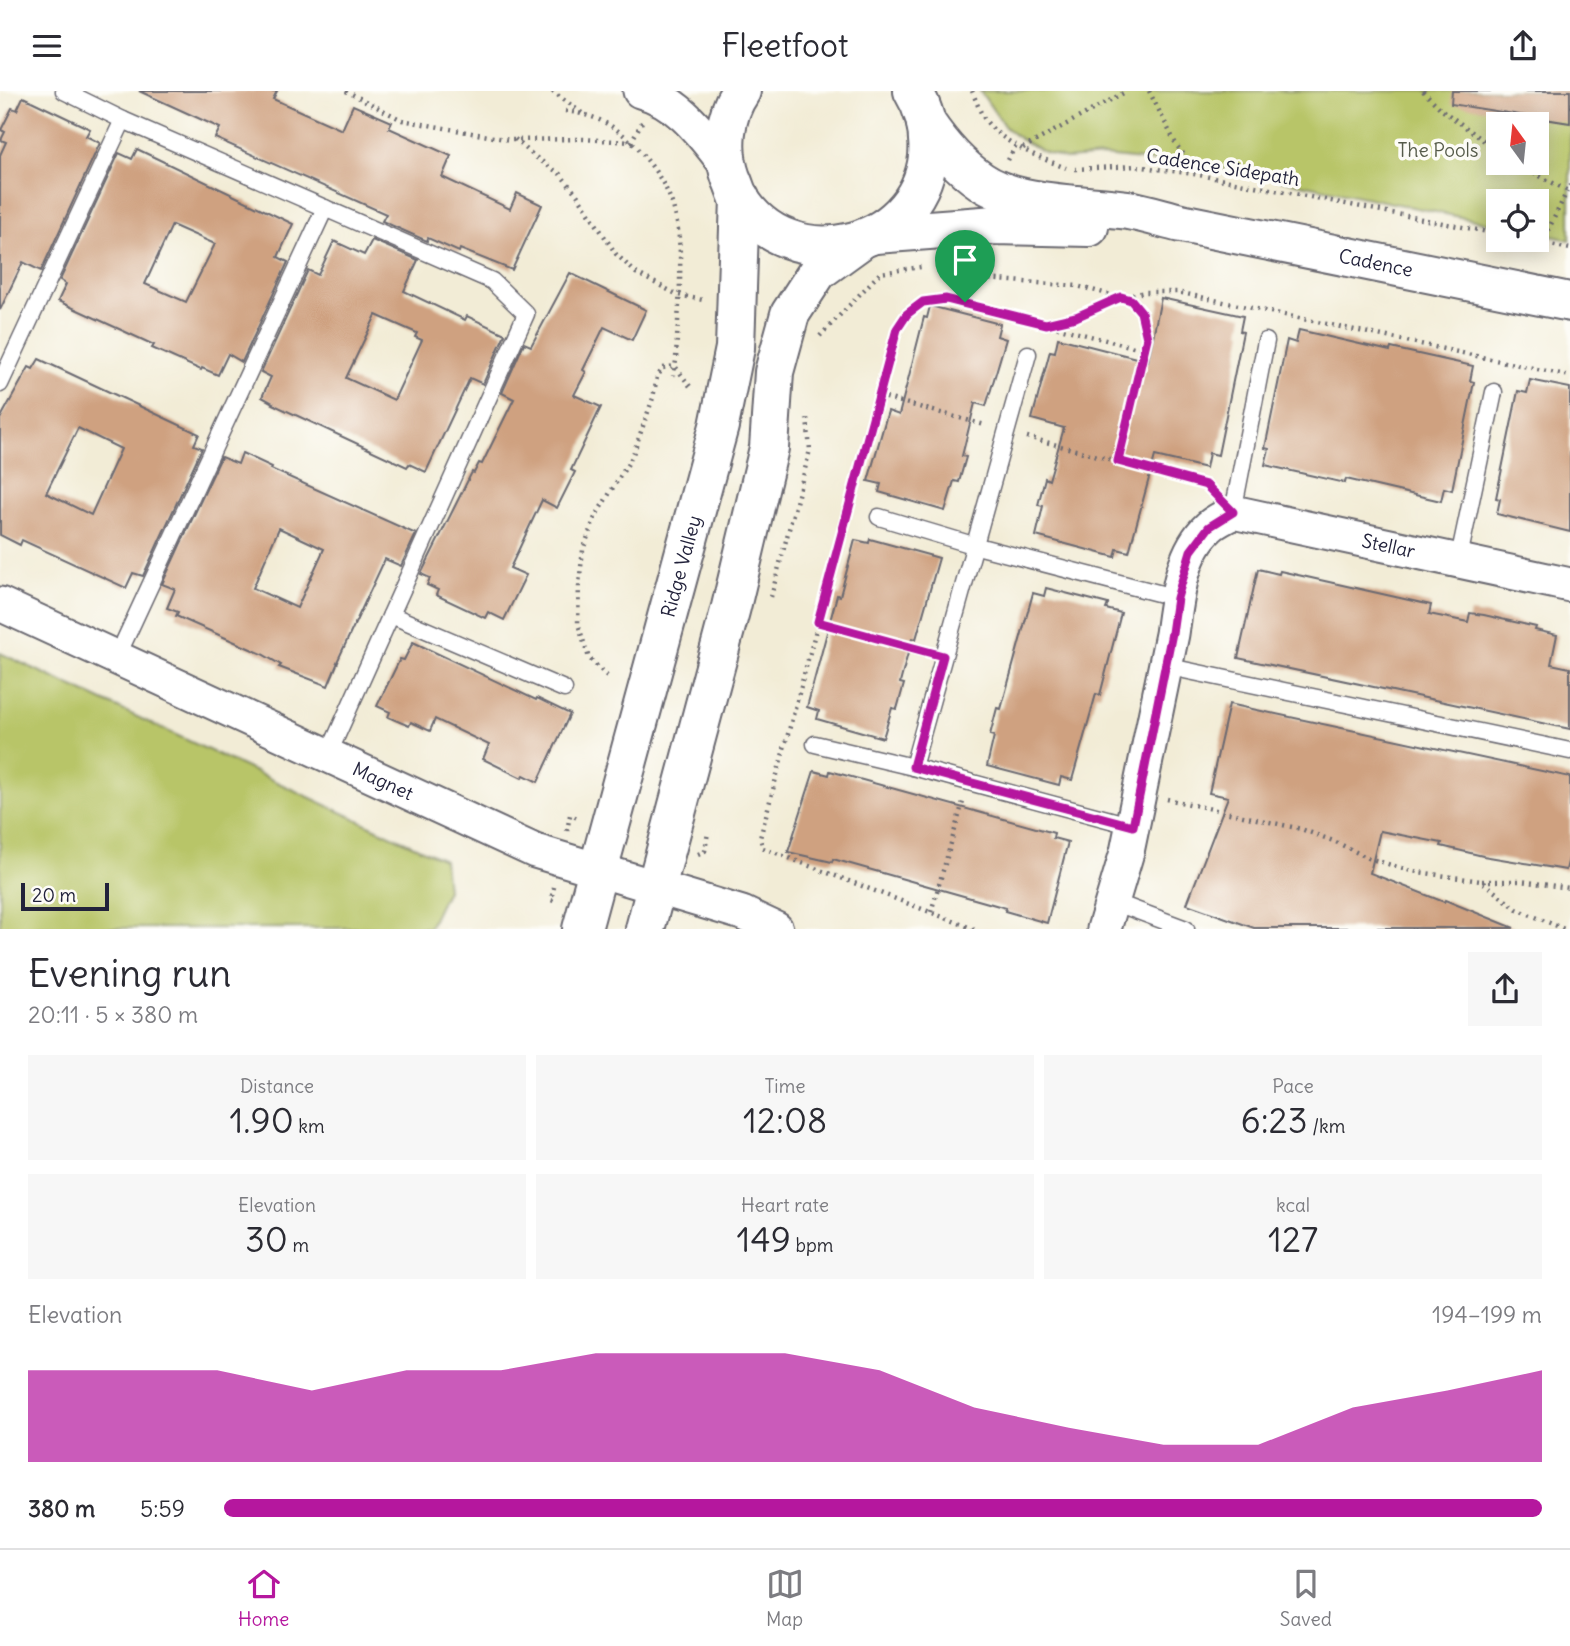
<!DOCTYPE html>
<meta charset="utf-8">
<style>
body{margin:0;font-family:Delius,sans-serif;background:#f7f7f7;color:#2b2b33;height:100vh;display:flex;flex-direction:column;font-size:26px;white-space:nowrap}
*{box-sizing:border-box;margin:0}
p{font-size:23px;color:#7c7c81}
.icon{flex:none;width:38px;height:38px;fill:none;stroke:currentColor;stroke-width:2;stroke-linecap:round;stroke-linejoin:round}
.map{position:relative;height:838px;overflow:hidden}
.sheet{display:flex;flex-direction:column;background:#fff;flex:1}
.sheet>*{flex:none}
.needle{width:46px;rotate:345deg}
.controls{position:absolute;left:1486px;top:21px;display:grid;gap:14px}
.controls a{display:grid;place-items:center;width:63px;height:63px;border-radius:0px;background:#fff;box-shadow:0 4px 18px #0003;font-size:35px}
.scale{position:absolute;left:21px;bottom:18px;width:88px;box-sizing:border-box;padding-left:7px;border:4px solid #22223b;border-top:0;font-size:19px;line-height:24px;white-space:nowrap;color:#22223b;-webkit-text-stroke:5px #fdfcf7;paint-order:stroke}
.pin{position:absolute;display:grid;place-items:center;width:60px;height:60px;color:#fff;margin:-72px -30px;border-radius:50% 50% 50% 0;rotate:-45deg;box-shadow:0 0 7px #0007}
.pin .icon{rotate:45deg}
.round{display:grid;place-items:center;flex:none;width:74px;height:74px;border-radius:0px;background:#f7f7f7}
.overview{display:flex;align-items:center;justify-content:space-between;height:119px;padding:0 28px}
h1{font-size:38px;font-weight:600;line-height:52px}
.metrics{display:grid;grid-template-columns:repeat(3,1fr);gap:10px;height:119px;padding:7px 28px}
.metrics div{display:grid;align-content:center;border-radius:0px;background:#f7f7f7;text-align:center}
.metrics b{font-size:35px;font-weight:600}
.metrics small{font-size:19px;font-weight:400}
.metrics p{font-size:19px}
.chart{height:196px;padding:14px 28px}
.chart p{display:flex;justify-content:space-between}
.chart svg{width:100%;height:126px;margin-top:7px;fill:#b5179e;opacity:.7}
ul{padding:0 28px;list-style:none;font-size:23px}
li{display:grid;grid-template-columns:112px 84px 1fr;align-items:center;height:52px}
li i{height:18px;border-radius:9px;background:#b5179e}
header{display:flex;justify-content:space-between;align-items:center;height:91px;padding:0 28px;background:#fff;font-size:32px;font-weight:600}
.tabs{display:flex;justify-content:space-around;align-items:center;height:98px;border-top:2px solid #e1e1e2;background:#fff;font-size:19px;color:#7c7c81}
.tabs a{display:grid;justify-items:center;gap:4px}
.tabs .on{color:#b5179e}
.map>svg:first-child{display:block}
.green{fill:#b8c567;stroke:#6d7451;stroke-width:2;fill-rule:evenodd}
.building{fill:#cfa180;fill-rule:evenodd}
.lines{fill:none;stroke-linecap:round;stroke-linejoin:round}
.lane-casing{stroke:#6b6971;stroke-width:19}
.street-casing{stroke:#6b6971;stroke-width:37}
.secondary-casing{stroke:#6b6971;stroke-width:42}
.path{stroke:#6b6971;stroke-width:4.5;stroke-dasharray:2 5;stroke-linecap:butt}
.lane{stroke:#fff;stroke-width:16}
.street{stroke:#fff;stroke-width:33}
.secondary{stroke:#fff;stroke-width:38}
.route-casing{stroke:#fff;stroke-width:14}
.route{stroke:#b5179e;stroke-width:9}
.labels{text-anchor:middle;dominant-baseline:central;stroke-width:7;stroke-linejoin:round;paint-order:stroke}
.park-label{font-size:19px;fill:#565b4a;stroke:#fdfcf7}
.street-label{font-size:19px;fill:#22223b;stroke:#fdfcf7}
</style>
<header><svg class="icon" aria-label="menu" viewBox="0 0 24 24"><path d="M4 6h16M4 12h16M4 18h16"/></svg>Fleetfoot<svg class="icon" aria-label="share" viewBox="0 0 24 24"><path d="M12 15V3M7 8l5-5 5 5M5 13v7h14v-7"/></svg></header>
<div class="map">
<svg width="1570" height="838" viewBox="0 0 1570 838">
<rect width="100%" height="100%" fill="#fdfcf7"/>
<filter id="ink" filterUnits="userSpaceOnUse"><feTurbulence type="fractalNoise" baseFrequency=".0143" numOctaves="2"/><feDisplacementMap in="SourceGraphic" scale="14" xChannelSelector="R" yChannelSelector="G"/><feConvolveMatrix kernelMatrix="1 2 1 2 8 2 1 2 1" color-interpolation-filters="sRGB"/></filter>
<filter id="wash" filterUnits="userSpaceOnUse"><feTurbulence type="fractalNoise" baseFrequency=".00686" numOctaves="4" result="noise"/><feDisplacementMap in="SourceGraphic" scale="28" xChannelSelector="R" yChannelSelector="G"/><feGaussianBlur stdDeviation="1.57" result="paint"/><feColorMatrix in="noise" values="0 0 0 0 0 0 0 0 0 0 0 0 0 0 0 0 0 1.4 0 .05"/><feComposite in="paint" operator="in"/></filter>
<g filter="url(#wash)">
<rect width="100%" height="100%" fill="#f2ecd6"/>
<g class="green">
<path d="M980,0H1570V149L1537,142L1536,110H1498V134L1234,79L1104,65L1066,68L1044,61L1020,48L1005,36ZM1498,33H1536V72H1498Z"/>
<polygon points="0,562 444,769 447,799 429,837 0,837"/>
</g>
<g id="blocks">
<g class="building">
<polygon points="139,0 277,0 273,8 342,39 353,14 392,31 389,37 451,65 442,86 510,118 517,102 542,114 512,179 460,158 459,161 428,147 427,150 382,130 386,123 215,47 220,37"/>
<polygon points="1452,0 1570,0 1570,32 1451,13"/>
<polygon points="23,6 90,38 86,45 100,52 41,180 23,171 0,219 0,64 6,51 1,49 5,41 1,39 12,17 17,19"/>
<path d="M137,58L293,133L278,166L288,171L242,271L228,263L218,284L202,277L201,279L152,257L154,254L58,210L66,193L60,189L119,62L132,68ZM172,134L215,153L186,211L145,193Z"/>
<path d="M372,149L418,169L404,200L465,229L467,225L505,243L483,293L470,287L426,381L409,373L407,376L272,313L273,312L262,306L271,286L261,281L308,179L318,184L334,150L364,164ZM376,224L417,242L415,246L422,249L394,309L346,287Z"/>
<polygon points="570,182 646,219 632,249 604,236 583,279 586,281 574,304 601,316 571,379 575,381 557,417 542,409 510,477 526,484 504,529 488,521 485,527 436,504 438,499 427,494 430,487 421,483 472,381 474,382 479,372 482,373 514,308 502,302 524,252 531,255"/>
<polygon points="1161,207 1243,225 1240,240 1243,241 1218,364 1209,362 1206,377 1155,365 1129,461 1117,458 1115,466 1036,445 1043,415 1038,414 1045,387 1049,389 1064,337 1032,328 1050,260 1055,261 1058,247 1148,270"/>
<polygon points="930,215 1000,233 997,245 1006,248 986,315 975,312 962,365 966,366 959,391 954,390 945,420 879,401 881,393 868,390 888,320 899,324 924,226 927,227"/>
<polygon points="1299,239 1390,260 1391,257 1473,275 1470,290 1474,291 1452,399 1444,397 1441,410 1346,388 1345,392 1265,374 1269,358 1265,357 1287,249 1296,252"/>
<path d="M39,268L199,343L194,354L202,357L143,485L133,482L126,497L22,449L20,454L0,444V328L29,276L33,278ZM78,337L121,358L91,424L46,402Z"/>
<polygon points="1530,289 1570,297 1570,441 1497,423 1500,408 1496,407 1518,300 1527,302"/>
<path d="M242,362L272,376L271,378L416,443L401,475L385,468L337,571H338L328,595L279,576L281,574L262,563L176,525L178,521L167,517L175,498L162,493L221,366L238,373ZM279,437L324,458L297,517L253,497Z"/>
<polygon points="870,448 939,467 916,548 912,547 900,592 904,593 897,618 892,617 883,647 817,628 819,620 807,616 837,504 840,505 855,449 869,452"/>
<polygon points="1258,478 1279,483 1280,480 1431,514 1429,523 1468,531 1470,522 1484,524 1536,536 1535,539 1557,544 1551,573 1570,577 1570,638 1238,567"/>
<polygon points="1046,497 1108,513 1106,518 1121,522 1100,604 1096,603 1072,689 1061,686 1059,694 987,675 994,645 990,644 997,617 1001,618 1033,502 1044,505"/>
<polygon points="413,551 536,609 537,607 570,623 538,691 524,684 522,687 483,668 489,654 435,628 430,640 411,631 409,635 388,626 390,621 377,615 400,568 404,569"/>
<polygon points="1229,613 1570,686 1570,763 1566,779 1483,765 1441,755 1442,752 1380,740 1370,782 1444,811 1445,809 1514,837 1254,837 1187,813 1228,706 1209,702"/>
<polygon points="814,680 829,684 830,680 1054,742 1053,747 1068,751 1047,832 1005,820 1006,817 833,768 832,771 788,761"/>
</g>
</g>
</g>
<g filter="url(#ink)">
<use href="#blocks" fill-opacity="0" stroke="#6b6971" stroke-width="2"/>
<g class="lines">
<defs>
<g id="lane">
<polyline points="64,0 123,29"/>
<polyline points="0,293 123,29 492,190 526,223 328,664"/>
<polyline points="1233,421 1266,250"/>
<polyline points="879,426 973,454 1177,507"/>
<polyline points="1458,471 1494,301"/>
<polyline points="391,524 564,598"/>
<polyline points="117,566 325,117"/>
<polyline points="1165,575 1570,660"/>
<polyline points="815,653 913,676 1133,735"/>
<polyline points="913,676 1028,263"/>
<polyline points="1114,811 1186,838"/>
</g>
<g id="street">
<path d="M640,0C680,10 703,45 727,75"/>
<path id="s1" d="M0,513L535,760L742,822L776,838"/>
<path id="s2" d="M1104,838L1127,761L1172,543C1177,508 1181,461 1209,436C1215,430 1225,426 1233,421L1570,494"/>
</g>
<g id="secondary">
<path d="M741,0C724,24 721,59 731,87C734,93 736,101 739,107C788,188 917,159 928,66C930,42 926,21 913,0"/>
<path id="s3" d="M926,32C941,54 959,75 981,90C1017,115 1086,113 1128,119C1146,122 1164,128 1181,132L1570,211"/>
<polyline points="875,143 996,134 1089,136"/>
<path id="s4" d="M582,838L719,335L735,257L740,107"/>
<polyline points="645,838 731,516 769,357 774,281 790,223 818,180 858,151"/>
</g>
</defs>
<use href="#lane" class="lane-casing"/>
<use href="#street" class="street-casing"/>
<use href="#secondary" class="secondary-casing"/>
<g class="path">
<polyline points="346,0 402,29 450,38 510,49 583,48 631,51 642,31"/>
<polyline points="552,0 582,22"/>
<path d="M972,0C976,9 980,22 986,30C1003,53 1041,67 1066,77"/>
<polyline points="1149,0 1177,55 1200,83"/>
<polyline points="1423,0 1442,19 1498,60"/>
<path d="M565,20C597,24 617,35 639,59C654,77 668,96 674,119C686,161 677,226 676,270L673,285"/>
<polyline points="515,48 534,65 560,83 578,105 616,163 636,182 678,204 703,209"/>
<polyline points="1023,57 1127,0"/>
<polyline points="1008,69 1016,54"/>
<polyline points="1515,72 1570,101"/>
<polyline points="1075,78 1136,75 1194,83 1498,143"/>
<polyline points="1526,149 1570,158"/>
<polyline points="1542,152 1570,94"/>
<polyline points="951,171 953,182 959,186 1077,195 1131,209 1141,221 1147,247 1118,370"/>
<polyline points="1047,233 1076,226 1121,206 1145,201 1177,201 1570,285"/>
<polyline points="820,245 880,182 921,176"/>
<polyline points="879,305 985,334"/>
<polyline points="1027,346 1206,394 1210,398"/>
<polyline points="771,506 810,359 807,327"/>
<polyline points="818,531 925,561"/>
<polyline points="607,585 589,567 578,533 579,493 583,459 595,426 632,366 653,307 657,286 663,277 675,275 692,298"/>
<polyline points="1167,708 1301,738 1336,751 1368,767 1411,780 1481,790 1517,818 1564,838"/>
<polyline points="567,740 570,724 580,728"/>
<polyline points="698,763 705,760 708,741"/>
<polyline points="1482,790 1520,790 1570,797"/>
<polyline points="554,796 551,809 557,811"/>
<polyline points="931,821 963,711"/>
<path d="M974,838L763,757L760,747L897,238C912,216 920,212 946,208L1145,259"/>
</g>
<use href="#lane" class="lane"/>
<use href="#street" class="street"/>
<use href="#secondary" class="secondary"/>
</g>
</g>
<g class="lines" filter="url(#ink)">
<defs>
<polygon id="route" points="1121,206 1131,209 1141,221 1147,247 1118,370 1206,394 1233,421 1209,436 1191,460 1177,507 1172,542 1133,735 913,676 943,565 818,531 897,238 907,223 923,211 946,208 1046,233 1076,226"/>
</defs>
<use href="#route" class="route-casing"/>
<use href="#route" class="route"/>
</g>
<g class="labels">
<g class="park-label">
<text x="1438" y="59">The Pools</text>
</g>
<g class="street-label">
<text transform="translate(1223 76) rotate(9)">Cadence Sidepath</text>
<text stroke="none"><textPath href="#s3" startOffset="485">Cadence</textPath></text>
<text stroke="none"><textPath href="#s2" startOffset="606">Stellar</textPath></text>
<text stroke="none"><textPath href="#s4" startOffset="376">Ridge Valley</textPath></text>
<text stroke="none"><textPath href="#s1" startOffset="422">Magnet</textPath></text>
</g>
</g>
</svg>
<div class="controls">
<a><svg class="needle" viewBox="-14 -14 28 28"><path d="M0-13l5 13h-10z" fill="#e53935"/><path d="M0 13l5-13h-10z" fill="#7c7c81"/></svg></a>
<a><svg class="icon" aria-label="locate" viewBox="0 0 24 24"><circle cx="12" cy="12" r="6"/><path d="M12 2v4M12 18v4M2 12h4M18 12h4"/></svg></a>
</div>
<div class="scale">20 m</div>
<div class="pin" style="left:965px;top:211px;background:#1e9e55"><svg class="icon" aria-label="arrive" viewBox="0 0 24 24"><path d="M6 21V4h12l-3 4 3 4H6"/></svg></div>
</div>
<section class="sheet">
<div class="overview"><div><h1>Evening run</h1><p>20:11 · 5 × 380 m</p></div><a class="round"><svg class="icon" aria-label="share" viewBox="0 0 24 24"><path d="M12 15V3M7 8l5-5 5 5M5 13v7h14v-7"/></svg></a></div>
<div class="metrics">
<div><p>Distance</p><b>1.90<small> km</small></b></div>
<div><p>Time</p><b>12:08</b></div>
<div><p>Pace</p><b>6:23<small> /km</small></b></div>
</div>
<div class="metrics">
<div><p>Elevation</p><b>30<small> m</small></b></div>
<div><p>Heart rate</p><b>149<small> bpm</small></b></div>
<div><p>kcal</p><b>127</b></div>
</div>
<div class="chart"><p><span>Elevation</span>194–199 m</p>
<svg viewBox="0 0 160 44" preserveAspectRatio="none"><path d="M0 44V12L10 12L20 12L30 19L40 12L50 12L60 6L70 6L80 6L90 12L100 25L110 32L120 38L130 38L140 25L150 19L160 12V44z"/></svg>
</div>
<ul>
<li><b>380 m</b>5:59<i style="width:100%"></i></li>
</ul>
</section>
<nav class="tabs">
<a class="on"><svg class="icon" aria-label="home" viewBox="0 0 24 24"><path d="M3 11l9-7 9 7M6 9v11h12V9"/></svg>Home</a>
<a><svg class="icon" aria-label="map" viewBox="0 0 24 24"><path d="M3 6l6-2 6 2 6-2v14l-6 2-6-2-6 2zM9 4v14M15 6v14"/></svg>Map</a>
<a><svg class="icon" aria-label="saved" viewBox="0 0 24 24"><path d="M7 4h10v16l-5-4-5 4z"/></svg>Saved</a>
</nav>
